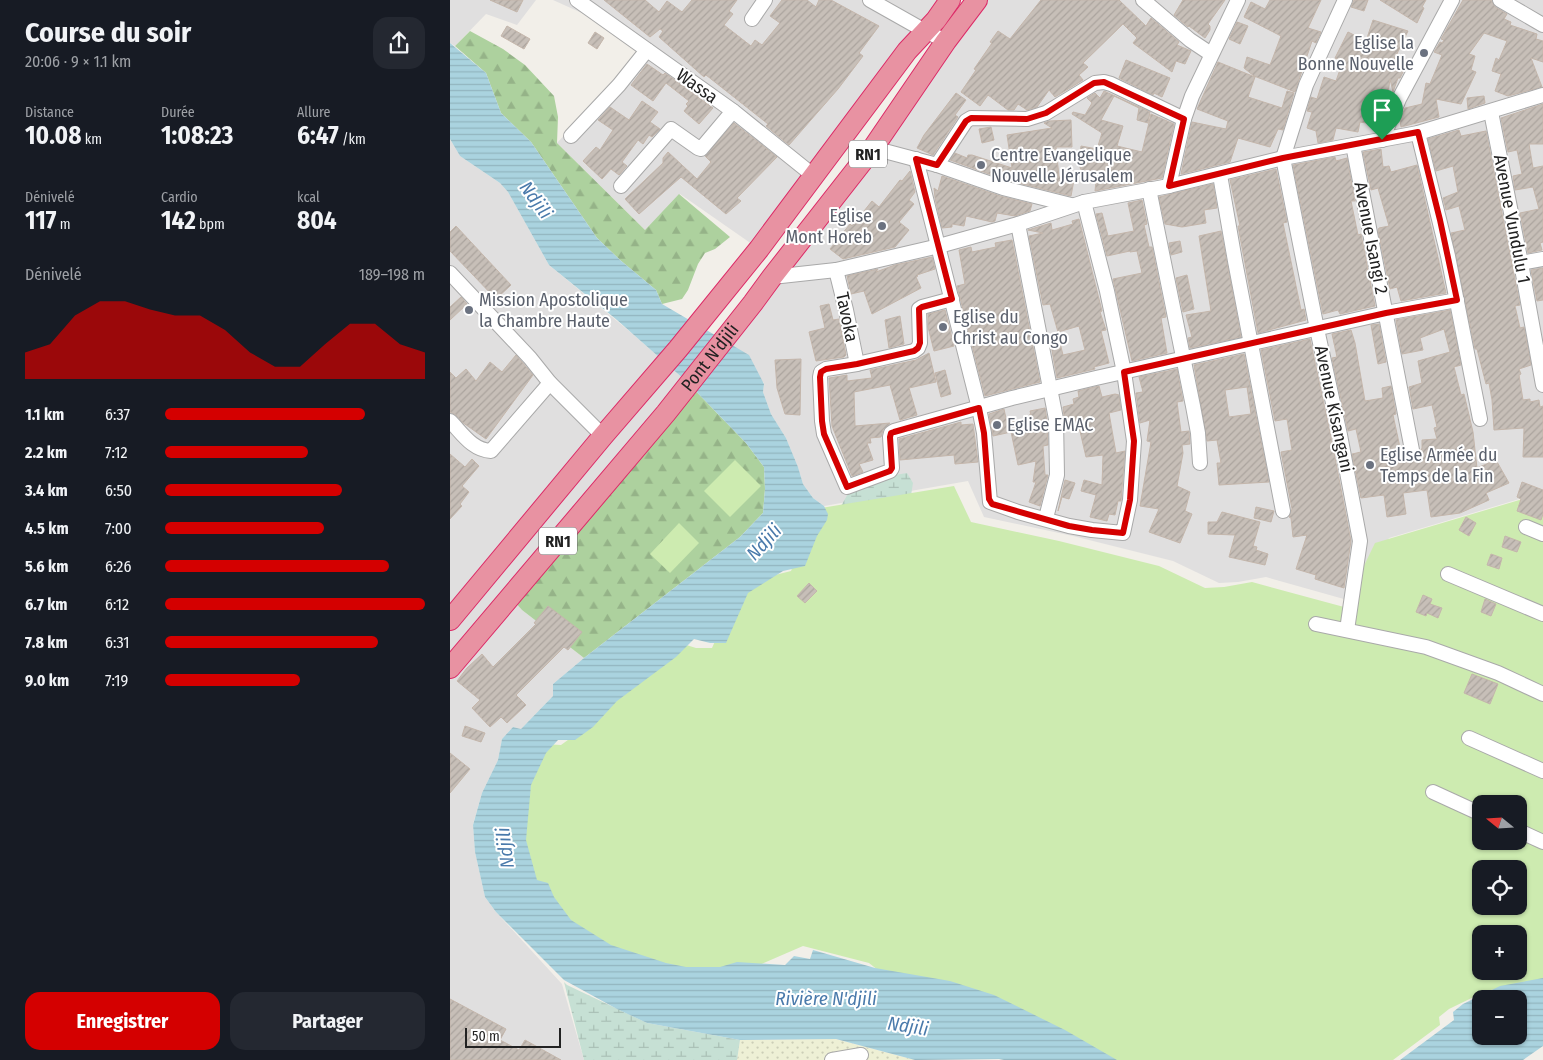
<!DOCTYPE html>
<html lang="fr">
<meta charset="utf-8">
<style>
body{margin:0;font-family:"Fira Sans Condensed",sans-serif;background:#242831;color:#f1f3f6;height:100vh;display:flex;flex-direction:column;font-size:19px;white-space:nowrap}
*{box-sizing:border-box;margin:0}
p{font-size:16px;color:#9ea1a6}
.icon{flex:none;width:28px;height:28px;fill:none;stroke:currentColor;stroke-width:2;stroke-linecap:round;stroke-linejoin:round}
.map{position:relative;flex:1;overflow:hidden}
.drawer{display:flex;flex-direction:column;background:#171b24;width:450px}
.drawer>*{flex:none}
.needle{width:32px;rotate:288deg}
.tools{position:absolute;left:1022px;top:795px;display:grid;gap:10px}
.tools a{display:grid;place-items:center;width:55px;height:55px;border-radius:10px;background:#171b24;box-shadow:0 1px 4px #0004;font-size:25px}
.scale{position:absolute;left:15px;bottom:12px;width:96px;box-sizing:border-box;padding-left:5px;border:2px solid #222;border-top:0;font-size:14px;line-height:18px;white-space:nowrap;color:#222;-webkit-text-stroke:4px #fff;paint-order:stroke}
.pin{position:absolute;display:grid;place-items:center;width:42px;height:42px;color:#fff;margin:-51px -21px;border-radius:50% 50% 50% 0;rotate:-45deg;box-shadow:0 0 5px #0007}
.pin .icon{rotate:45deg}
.round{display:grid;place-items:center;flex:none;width:52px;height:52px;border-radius:15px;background:#242831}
.summary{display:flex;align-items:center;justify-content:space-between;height:85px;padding:0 25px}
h1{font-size:28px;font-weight:700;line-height:38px}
.stats{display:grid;grid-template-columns:repeat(3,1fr);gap:8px;height:85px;padding:5px 25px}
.stats div{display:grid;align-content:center}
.stats b{font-size:25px;font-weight:700}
.stats small{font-size:14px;font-weight:400}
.stats p{font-size:14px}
.chart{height:140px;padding:10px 25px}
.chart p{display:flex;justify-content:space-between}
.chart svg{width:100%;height:90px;margin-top:5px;fill:#d40000;opacity:.7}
.cta{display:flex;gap:10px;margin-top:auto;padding:10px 25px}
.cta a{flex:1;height:58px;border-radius:15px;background:#d40000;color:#fff;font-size:20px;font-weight:700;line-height:58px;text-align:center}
.cta a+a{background:#242831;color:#f1f3f6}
ul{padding:0 25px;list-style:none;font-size:16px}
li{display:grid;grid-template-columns:80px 60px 1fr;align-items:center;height:38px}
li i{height:12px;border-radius:6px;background:#d40000}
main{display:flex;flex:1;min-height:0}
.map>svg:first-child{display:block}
.residential{fill:#e0dfdf}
.farmland{fill:url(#farmland-dots)}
.forest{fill:url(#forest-firs)}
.wetland{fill:url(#wetland-marsh)}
.garden{fill:#cdebb0;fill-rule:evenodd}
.water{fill:url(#water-rules);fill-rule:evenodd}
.building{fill:url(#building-hatch);stroke:#c4b6ab;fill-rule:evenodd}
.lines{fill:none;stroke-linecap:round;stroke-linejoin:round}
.minor-casing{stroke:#a9a9a9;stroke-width:16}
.highway-casing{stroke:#dc2a67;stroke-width:22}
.minor{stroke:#fff;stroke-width:14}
.highway{stroke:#e892a2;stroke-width:20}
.route-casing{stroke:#fff;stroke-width:10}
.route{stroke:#d40000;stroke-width:6}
.worship-dot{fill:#6b7280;stroke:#fff;stroke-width:2}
.labels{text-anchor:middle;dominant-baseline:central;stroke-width:4;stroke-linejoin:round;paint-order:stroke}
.shield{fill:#fff;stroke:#646464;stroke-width:1}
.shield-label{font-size:16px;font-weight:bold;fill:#222}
.worship-label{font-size:18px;fill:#5b616d;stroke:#fff;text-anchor:start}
.street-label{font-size:18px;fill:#222;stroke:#fff}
.water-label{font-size:19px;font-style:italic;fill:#4a7aab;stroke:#fff}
</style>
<main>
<section class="drawer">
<div class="summary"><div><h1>Course du soir</h1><p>20:06 · 9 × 1.1 km</p></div><a class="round"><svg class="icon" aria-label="share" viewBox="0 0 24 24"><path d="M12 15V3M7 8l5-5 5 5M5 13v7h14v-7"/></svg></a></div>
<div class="stats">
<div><p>Distance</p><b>10.08<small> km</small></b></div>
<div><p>Durée</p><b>1:08:23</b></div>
<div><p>Allure</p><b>6:47<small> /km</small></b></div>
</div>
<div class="stats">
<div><p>Dénivelé</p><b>117<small> m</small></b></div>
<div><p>Cardio</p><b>142<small> bpm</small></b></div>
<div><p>kcal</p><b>804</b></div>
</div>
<div class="chart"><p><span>Dénivelé</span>189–198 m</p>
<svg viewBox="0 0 160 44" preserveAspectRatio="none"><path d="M0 44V31L10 27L20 13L30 6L40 6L50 10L60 13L70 13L80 20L90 31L100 38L110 38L120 27L130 17L140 17L150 27L160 31V44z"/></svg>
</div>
<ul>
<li><b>1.1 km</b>6:37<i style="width:77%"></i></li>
<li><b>2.2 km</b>7:12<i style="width:55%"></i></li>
<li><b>3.4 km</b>6:50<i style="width:68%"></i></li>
<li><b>4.5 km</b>7:00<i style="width:61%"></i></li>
<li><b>5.6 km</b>6:26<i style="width:86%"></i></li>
<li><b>6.7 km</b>6:12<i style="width:100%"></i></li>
<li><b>7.8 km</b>6:31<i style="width:82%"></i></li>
<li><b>9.0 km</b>7:19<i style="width:52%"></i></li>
</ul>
<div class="cta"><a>Enregistrer</a><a>Partager</a></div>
</section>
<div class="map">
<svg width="1093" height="1060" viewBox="0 0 1093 1060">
<defs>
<pattern id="farmland-dots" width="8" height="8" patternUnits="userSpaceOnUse" patternTransform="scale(1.25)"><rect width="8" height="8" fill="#eef0d5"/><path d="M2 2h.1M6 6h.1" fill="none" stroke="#ccceb7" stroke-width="1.8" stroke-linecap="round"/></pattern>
<pattern id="forest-firs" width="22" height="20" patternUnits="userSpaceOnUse" patternTransform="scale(1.25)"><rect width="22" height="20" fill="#add19e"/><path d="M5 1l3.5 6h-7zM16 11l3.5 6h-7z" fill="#95b388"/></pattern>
<pattern id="wetland-marsh" width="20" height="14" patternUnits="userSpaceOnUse" patternTransform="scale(1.25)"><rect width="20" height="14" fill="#c6e0d4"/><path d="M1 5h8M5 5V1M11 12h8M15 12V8" fill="none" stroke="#aac0b6"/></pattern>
<pattern id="water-rules" width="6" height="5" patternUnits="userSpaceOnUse" patternTransform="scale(1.25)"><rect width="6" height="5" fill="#aad3df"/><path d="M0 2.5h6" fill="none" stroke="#92b5bf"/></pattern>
<pattern id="building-hatch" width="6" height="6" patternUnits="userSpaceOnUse" patternTransform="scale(1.25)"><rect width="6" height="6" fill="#c7bfb8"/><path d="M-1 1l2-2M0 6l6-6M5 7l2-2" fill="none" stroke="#aba49e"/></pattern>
</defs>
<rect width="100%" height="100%" fill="#f2efe9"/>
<g class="residential">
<polygon points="0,0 86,0 67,25 36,14 5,46 0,43"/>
<polygon points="103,0 500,0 309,249 230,194 195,230 107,143 196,48 174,32"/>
<polygon points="527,0 1093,0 1093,492 939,538 908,603 816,577 788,582 769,583 723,561 623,536 534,517 518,481 374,506 363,498 353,484 348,467 336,438 321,414 313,392 314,383 268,339"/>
<polygon points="0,139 10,156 50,183 58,192 99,265 184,335 236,381 64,601 72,610 134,658 103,684 103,696 71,729 63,727 52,739 48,760 32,793 23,824 25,852 35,897 46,912 112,984 134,1060 0,1060"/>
</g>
<polygon class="farmland" points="385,1039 465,1060 287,1060 290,1040"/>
<g class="forest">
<polygon points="20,31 53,49 75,65 104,96 108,117 107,143 195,230 229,194 280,237 265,249 255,253 248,264 238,290 232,299 212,304 206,290 170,260 147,238 81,142 51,113 36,73 5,46"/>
<polygon points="236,381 296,443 314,467 315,489 313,513 290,537 134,658 72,610 64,601"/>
</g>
<g class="wetland">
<polygon points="457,473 463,483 457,521 391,506 399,492 433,477"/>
<polygon points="114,982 117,985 197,1023 290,1040 287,1060 134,1060"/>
</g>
<g class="garden">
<polygon points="285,460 311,486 280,517 254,491"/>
<path d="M504,486L521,522L609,541L709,566L755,588L774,587L802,582L894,607L925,543L1093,493V980L1036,991L999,1009L989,1017L990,1025L943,1060H644L438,978L419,963L353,946L300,969L256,972L147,949L84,888L67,790L94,744L111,745L129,732L230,643L246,648H262L284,598L325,575L341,571L353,540L359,510ZM1031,804H1069V841H1031ZM1031,869H1069V906H1031ZM1031,934H1069V971H1031Z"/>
<polygon points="229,523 249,543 220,573 200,554"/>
</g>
<g class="water">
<polygon points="0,43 36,73 51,113 81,142 147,238 170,260 206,290 212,304 299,355 314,384 313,392 321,414 336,438 348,467 353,484 363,498 374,506 378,514 377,520 367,536 355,566 333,571 298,593 276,643 260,643 244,639 226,657 167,701 143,727 125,740 108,740 96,753 81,785 76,840 87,880 98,883 104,897 121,920 161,945 216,963 236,967 270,967 287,962 335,965 344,956 360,959 363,950 425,968 500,981 544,995 615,1030 667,1060 554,1060 549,1059 465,1060 386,1039 290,1040 197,1023 167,1009 114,980 46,912 35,897 25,852 23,825 32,793 48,760 52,739 63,727 71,729 103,696 103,684 134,658 290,537 313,513 315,489 314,467 296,443 236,381 167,320 99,265 58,192 50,183 10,156 0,139"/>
<path d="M1093,978V1046L1073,1060H950L1004,1020L1003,1012L1013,1004L1050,986ZM1031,999H1069V1036H1031Z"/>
</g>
<g class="building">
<polygon points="40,0 73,0 67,12"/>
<polygon points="154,0 195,0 209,12 217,1 232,12 242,0 287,0 279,11 283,14 274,25 301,46 305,40 312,45 330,23 320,16 332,0 357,0 366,7 369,0 381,0 429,26 409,53 413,56 388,89 339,145 316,126 318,124 256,75 254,77 209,37 213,31 210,29 200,37"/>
<polygon points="591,0 669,0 696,26 701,18 729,42 727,45 741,51 735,64 726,61 722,72 683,43 687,38 673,24 633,63 638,67 629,75 633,80 605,97 599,90 587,107 577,110 568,104 564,110 558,110 538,95 530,106 511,92 526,70 524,69 542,43 540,42 548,31 560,39"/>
<polygon points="733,0 775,0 758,24 760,26 760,30 755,38 739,26 738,27 724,15"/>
<polygon points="820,0 871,0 858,28 871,32 866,43 862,41 845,92 804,76 794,68 797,57 820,65 822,60 831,36 794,17 801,2 815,9"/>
<polygon points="904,0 918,0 914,11 901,7"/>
<polygon points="930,0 976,0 972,7 974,8 967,23"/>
<polygon points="1013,0 1041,0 1045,7 1057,14 1054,19 1061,22 1060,25 1087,34 1086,39 1093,41 1093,62 1081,58 1092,87 1058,96 1045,91 1051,74 1042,71 1046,58 1049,60 1057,41 1034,33 1019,54 1025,56 1021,70 1026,72 1011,104 986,99 989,117 951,127 950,120 955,108 972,104 976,83 980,84 992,55 984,52 990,42 992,43 994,40 991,39"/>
<polygon points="923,20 958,31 942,64 955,68 950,78 948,78 943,92 940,79 936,108 929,125 910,122 908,132 886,128 883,140 868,143 866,131 857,128 862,112 857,111 861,97 867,99 874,77 886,81 893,61 885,58 898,32 916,41"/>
<polygon points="787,22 798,26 790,44 779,39"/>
<polygon points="57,26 80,39 74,49 51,36"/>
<polygon points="145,32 154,38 147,49 138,43"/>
<polygon points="676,60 720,78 712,97 704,93 703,95 669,78"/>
<polygon points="768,62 805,77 798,97 832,108 837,91 844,93 833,130 828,129 820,147 788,138 780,162 731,174 742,122 776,129 778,121 747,109"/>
<polygon points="197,64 213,75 215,73 263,108 249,124 234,111 238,106 236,104 239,101 216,83 203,101 181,85"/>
<polygon points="654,91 700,112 698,123 687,120 689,108 664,96 651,120 673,126 667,146 692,152 701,114 724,124 712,178 645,191 646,181 633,179 629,163 631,146 647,149 652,133 622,114 623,112 635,115 642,103 637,98 645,93 650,98"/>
<polygon points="506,93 516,100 505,115 508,117 483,155 467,148 474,135"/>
<polygon points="1034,96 1035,103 1018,109 1017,98"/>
<polygon points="192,101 208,112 200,122 210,129 202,137 199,135 193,144 188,140 172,162 177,166 169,175 161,169 152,179 133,161 146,147 150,150 163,130 148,120 160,107 179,120"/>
<polygon points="1093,104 1093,144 1079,144 1083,168 1093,166 1093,242 1090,243 1092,250 1078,253 1070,213 1089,209 1083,187 1065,190 1063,176 1072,174 1067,150 1058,152 1051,118"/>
<polygon points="621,120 622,147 606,147 609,177 624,180 621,196 556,180 500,160 505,153 517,158 518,155 522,155 562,168 557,135 602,128 594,123 599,121"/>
<polygon points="284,123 327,157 287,198 291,201 276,214 231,177 189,214 175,199 213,163 213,158 218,152 247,179 261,162 255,156"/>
<polygon points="541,127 544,140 532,143 529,129"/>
<polygon points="1009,130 1011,136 1036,131 1070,305 1065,306 1070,328 1074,327 1081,365 1069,369 1071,374 1069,375 1073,400 1080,399 1080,402 1089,400 1090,407 1093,406 1093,457 1073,457 1074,428 1044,430 1042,400 1039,383 1036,384 1027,349 1025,349 1001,233 1015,230 1009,206 996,210 993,198 1008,192 1003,166 986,171 978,139"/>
<polygon points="931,149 933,167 939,166 941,172 967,165 996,293 951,301 947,287 940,289 928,230 929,228 939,226 928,188 921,190 913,152"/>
<polygon points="885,157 886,161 897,158 905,201 901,201 908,235 911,234 925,306 890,314 888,310 873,314 843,165"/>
<polygon points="826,169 837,222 833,223 851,310 854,309 856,320 808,333 788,226 790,226 780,180"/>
<polygon points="460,171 465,192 459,200 464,204 449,222 459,230 445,247 393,259 380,249 400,224 402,226 422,201 429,207 450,180 452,181"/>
<polygon points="492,176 550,196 582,204 580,211 565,216 547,213 545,221 542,222 516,216 514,226 502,224 502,227 492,228 485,198 484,188 488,191"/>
<polygon points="763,184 767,208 754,210 756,223 732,227 715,224 709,197"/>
<polygon points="692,200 697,224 694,225 699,247 702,247 716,317 711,318 717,353 682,361 663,279 692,273 687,251 680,252 680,251 657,256 646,214 652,213 658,236 684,231 678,203"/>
<polygon points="629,219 652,311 650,312 656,330 651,331 659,363 644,367 645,369 607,378 601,345 610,343 613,355 635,350 629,326 608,332 600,304 593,305 579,236 593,233 578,230 601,223 602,230 623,224 622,221"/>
<polygon points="6,226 61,285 46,299 0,251 0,232"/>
<polygon points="771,231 791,337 740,348 738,338 742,337 736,315 761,311 749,236"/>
<polygon points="562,240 590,382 535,396 507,286 515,284 509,250 521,247 522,252 546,247 545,243"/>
<polygon points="730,241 732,252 721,255 719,243"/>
<polygon points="482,257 485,269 467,275 468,276 466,277 471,288 422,314 414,291 401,294 397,276 428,269 426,272 445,265"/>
<polygon points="1093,268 1093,300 1087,301 1081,270"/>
<polygon points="737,275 744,309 733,312 726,278"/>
<polygon points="11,297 17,304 0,320 0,307"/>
<polygon points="379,304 383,320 389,319 396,355 394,357 366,361 359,332 375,328 370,306"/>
<polygon points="495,310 504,346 484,351 478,327 478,314"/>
<polygon points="1000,310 1011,365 1004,367 1011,395 1014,394 1023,432 1027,468 1046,460 1059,483 1036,493 1039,500 1010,513 981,517 977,490 953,493 956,514 937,517 934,495 911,498 902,454 911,452 906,429 898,431 882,358 887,357 882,334 901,330 905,343 915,401 933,398 932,388 941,386 946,414 943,415 951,452 953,451 959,458 964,458 968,456 971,449 972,449 972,440 987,439 984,428 987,427 982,405 963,409 959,387 972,383 968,361 1000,352 994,329 970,338 973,350 952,354 946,320"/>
<polygon points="450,316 454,344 439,348 435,320"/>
<polygon points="929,324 936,362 928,364 921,325"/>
<polygon points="860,339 881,437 901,541 894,588 865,579 866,575 846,569 857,535 843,537 841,518 839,517 842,509 831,452 842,450 837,419 825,421 811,350"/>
<polygon points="479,353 486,382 459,388 467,415 450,420 440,385 404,392 405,426 440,423 433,430 431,437 420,438 421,443 417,443 423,460 409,464 413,472 402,476 382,426 379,378 397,375 397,381 422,378 420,370 466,360"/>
<path d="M794,354L819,482L769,485L767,463H771L767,440L757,441L744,365ZM797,387L801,414L779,417L775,390Z"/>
<polygon points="66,355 83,375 36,439 12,422 6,415 0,412 0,372 6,378 16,369 26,381 40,362 52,372"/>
<polygon points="351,359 350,415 335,414 327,388 325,360"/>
<polygon points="727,369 733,401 727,402 731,432 739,431 740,444 732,445 733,453 727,486 740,492 735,511 742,514 730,543 699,532 709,509 690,506 701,442 697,441 700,420 690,423 686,393 693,392 689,377"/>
<polygon points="495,370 501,394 491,397 485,373"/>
<polygon points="649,386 652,397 665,394 669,395 671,410 659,413 666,453 675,451 671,501 668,501 665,515 659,514 657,521 640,517 646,495 631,491 634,480 652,485 653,455 636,457 629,427 615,424 613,407 624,404 623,399 629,397 628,391"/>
<polygon points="595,408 597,420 598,445 593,446 595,475 598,475 590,506 579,502 586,482 583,482 586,461 568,465 561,432 543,436 539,414 554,409 557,423 582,417 579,415 581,415 580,411"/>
<polygon points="511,422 511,425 523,424 528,462 505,464 504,455 450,460 449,439"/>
<polygon points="0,454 15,467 22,459 29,466 12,486 19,492 10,504 12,506 0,519"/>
<polygon points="615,480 625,483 619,499 612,497 608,511"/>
<polygon points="1072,482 1093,490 1093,514 1091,520 1067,511 1071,499 1067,497"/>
<polygon points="806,507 824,511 821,522 804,518"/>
<polygon points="772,512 810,522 803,546 807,547 806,550 818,554 815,565 779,557 785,535 758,534 758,522 767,522"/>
<polygon points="1016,517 1026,523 1019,536 1009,530"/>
<polygon points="1055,536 1071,542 1067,552 1052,547"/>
<polygon points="1041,554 1052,558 1049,569 1037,565"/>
<polygon points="359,583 367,591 355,603 347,596"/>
<polygon points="973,595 982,599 980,604 992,608 988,618 977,613 976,616 966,612"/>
<polygon points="1035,599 1046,604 1041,616 1031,612"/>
<polygon points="98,606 132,632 118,650 114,647 66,695 76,705 57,723 51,717 40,727 22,708 30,700 7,681 17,668 32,654 43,667 86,624 84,623"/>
<polygon points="1022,674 1048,684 1040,704 1014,693"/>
<polygon points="15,726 35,733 31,742 12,736"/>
<polygon points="0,753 20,769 0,793"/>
<polygon points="0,999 56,1029 50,1040 69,1050 75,1040 111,1060 0,1060"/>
</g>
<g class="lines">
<defs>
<g id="minor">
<polyline points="127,0 283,111 364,176"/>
<polyline points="420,0 475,31 496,41"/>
<polyline points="693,0 740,40 761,54"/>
<polyline points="895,0 856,85 833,158 867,329 890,435 910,541 897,630"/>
<polyline points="1050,0 1093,25"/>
<polyline points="302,19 315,0"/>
<polyline points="1041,112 1071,263 1093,385"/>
<polyline points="968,133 998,256 1030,419"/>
<polyline points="121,136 169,85 197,50"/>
<polyline points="932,140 949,99 1002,0"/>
<polyline points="903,145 962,450"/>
<polyline points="423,148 487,165 553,188 621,205"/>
<polyline points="466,159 529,408 534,433 540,502 568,512 619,526 642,530 673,533 680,500 684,441 674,372 657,291 634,202"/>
<polyline points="487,165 516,121 521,118 577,119 596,113 645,83 654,82 661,84 734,119"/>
<polyline points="770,175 785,261 833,511"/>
<polyline points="171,186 221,129 248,148 251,149 283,111"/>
<polyline points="719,186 734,119 742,96 788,0"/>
<polyline points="699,189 743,406 748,433 750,463"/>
<polyline points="568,224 606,419 607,475 596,518"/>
<polyline points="1071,263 1093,259"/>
<polyline points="386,270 396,310 407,364"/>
<polyline points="0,273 80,358 100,383 153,436"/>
<polyline points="322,277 386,270 489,246 568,224 634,202 719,186 833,158 968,133 1093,95"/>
<polyline points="502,299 472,307 469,309 470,343 468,348 464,351 407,364 376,369 371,372 370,377 372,421 374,434 397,487 440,471 442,468 440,437 441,433 444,431 562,398 646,378 936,313 1007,300"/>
<path d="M0,421C12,433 22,450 41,451L100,383"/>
<polyline points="1076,527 1093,534"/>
<polyline points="998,574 1093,614"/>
<polyline points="866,624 976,647 1048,673 1093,694"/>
<polyline points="1019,738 1093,771"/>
<polyline points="983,792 1031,814"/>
<polyline points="1069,831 1093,842"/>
<polyline points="382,1060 411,1055"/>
</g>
<g id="highway">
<polyline points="0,620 153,436 228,349 309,249 457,51 486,20 500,0"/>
<path id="s1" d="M0,668L216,413L303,303L322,277L423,148L496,41L527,0"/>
</g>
</defs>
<use href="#minor" class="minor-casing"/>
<use href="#highway" class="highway-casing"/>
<use href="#minor" class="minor"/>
<use href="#highway" class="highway"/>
</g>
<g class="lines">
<defs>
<polygon id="route" points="654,82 734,119 719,186 833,158 968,132 990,220 1007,300 936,313 674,372 684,441 680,500 673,533 642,530 619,526 542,504 539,499 534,433 529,408 444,432 441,433 440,437 442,468 440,471 397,487 374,434 372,421 370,377 371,372 376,369 407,364 464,351 468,348 470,343 469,309 472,307 502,299 466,159 487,165 516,121 521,118 577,119 596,113 644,83"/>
</defs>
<use href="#route" class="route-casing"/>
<use href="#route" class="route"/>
</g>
<g class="worship-dot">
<circle cx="974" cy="53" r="5"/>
<circle cx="531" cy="165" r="5"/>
<circle cx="432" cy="226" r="5"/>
<circle cx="19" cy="310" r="5"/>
<circle cx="493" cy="327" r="5"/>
<circle cx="547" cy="425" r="5"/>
<circle cx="920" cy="465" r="5"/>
</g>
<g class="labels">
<g class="shield">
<rect x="399" y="140.5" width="38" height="27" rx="4"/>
<rect x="89" y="527.5" width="38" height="27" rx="4"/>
</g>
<g class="shield-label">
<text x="418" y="154">RN1</text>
<text x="108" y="541">RN1</text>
</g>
<g class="worship-label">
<text x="964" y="43" text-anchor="end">Eglise la<tspan x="964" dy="21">Bonne Nouvelle</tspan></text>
<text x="541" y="155">Centre Evangelique<tspan x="541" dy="21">Nouvelle Jérusalem</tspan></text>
<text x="422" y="216" text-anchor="end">Eglise<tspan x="422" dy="21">Mont Horeb</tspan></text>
<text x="29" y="300">Mission Apostolique<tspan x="29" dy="21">la Chambre Haute</tspan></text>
<text x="503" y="317">Eglise du<tspan x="503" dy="21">Christ au Congo</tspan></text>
<text x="557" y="425">Eglise EMAC</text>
<text x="930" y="455">Eglise Armée du<tspan x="930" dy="21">Temps de la Fin</tspan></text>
</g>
<g class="street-label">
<text transform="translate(247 86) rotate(35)">Wassa</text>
<text transform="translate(1062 219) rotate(79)">Avenue Vundulu 1</text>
<text transform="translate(921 238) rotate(79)">Avenue Isangi 2</text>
<text transform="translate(397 317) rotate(78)">Tavoka</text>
<text stroke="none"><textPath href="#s1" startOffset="405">Pont N'djili</textPath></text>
<text transform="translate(884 409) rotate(78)">Avenue Kisangani</text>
</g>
<g class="water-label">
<text transform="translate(86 200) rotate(54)">Ndjili</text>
<text transform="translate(314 542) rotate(-47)">Ndjili</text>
<text transform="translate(55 848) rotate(-97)">Ndjili</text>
<text x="376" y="998">Rivière N'djili</text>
<text transform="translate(458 1026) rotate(9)">Ndjili</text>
</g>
</g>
</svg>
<div class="tools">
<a><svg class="needle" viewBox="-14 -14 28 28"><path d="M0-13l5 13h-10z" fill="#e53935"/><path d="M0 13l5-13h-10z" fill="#9ea1a6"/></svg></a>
<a><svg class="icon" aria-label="locate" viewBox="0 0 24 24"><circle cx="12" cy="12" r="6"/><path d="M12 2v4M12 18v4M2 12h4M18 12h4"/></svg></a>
<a>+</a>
<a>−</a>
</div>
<div class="scale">50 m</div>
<div class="pin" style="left:932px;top:140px;background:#1e9e55"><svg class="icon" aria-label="arrive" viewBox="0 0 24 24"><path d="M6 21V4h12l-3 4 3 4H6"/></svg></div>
</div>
</main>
